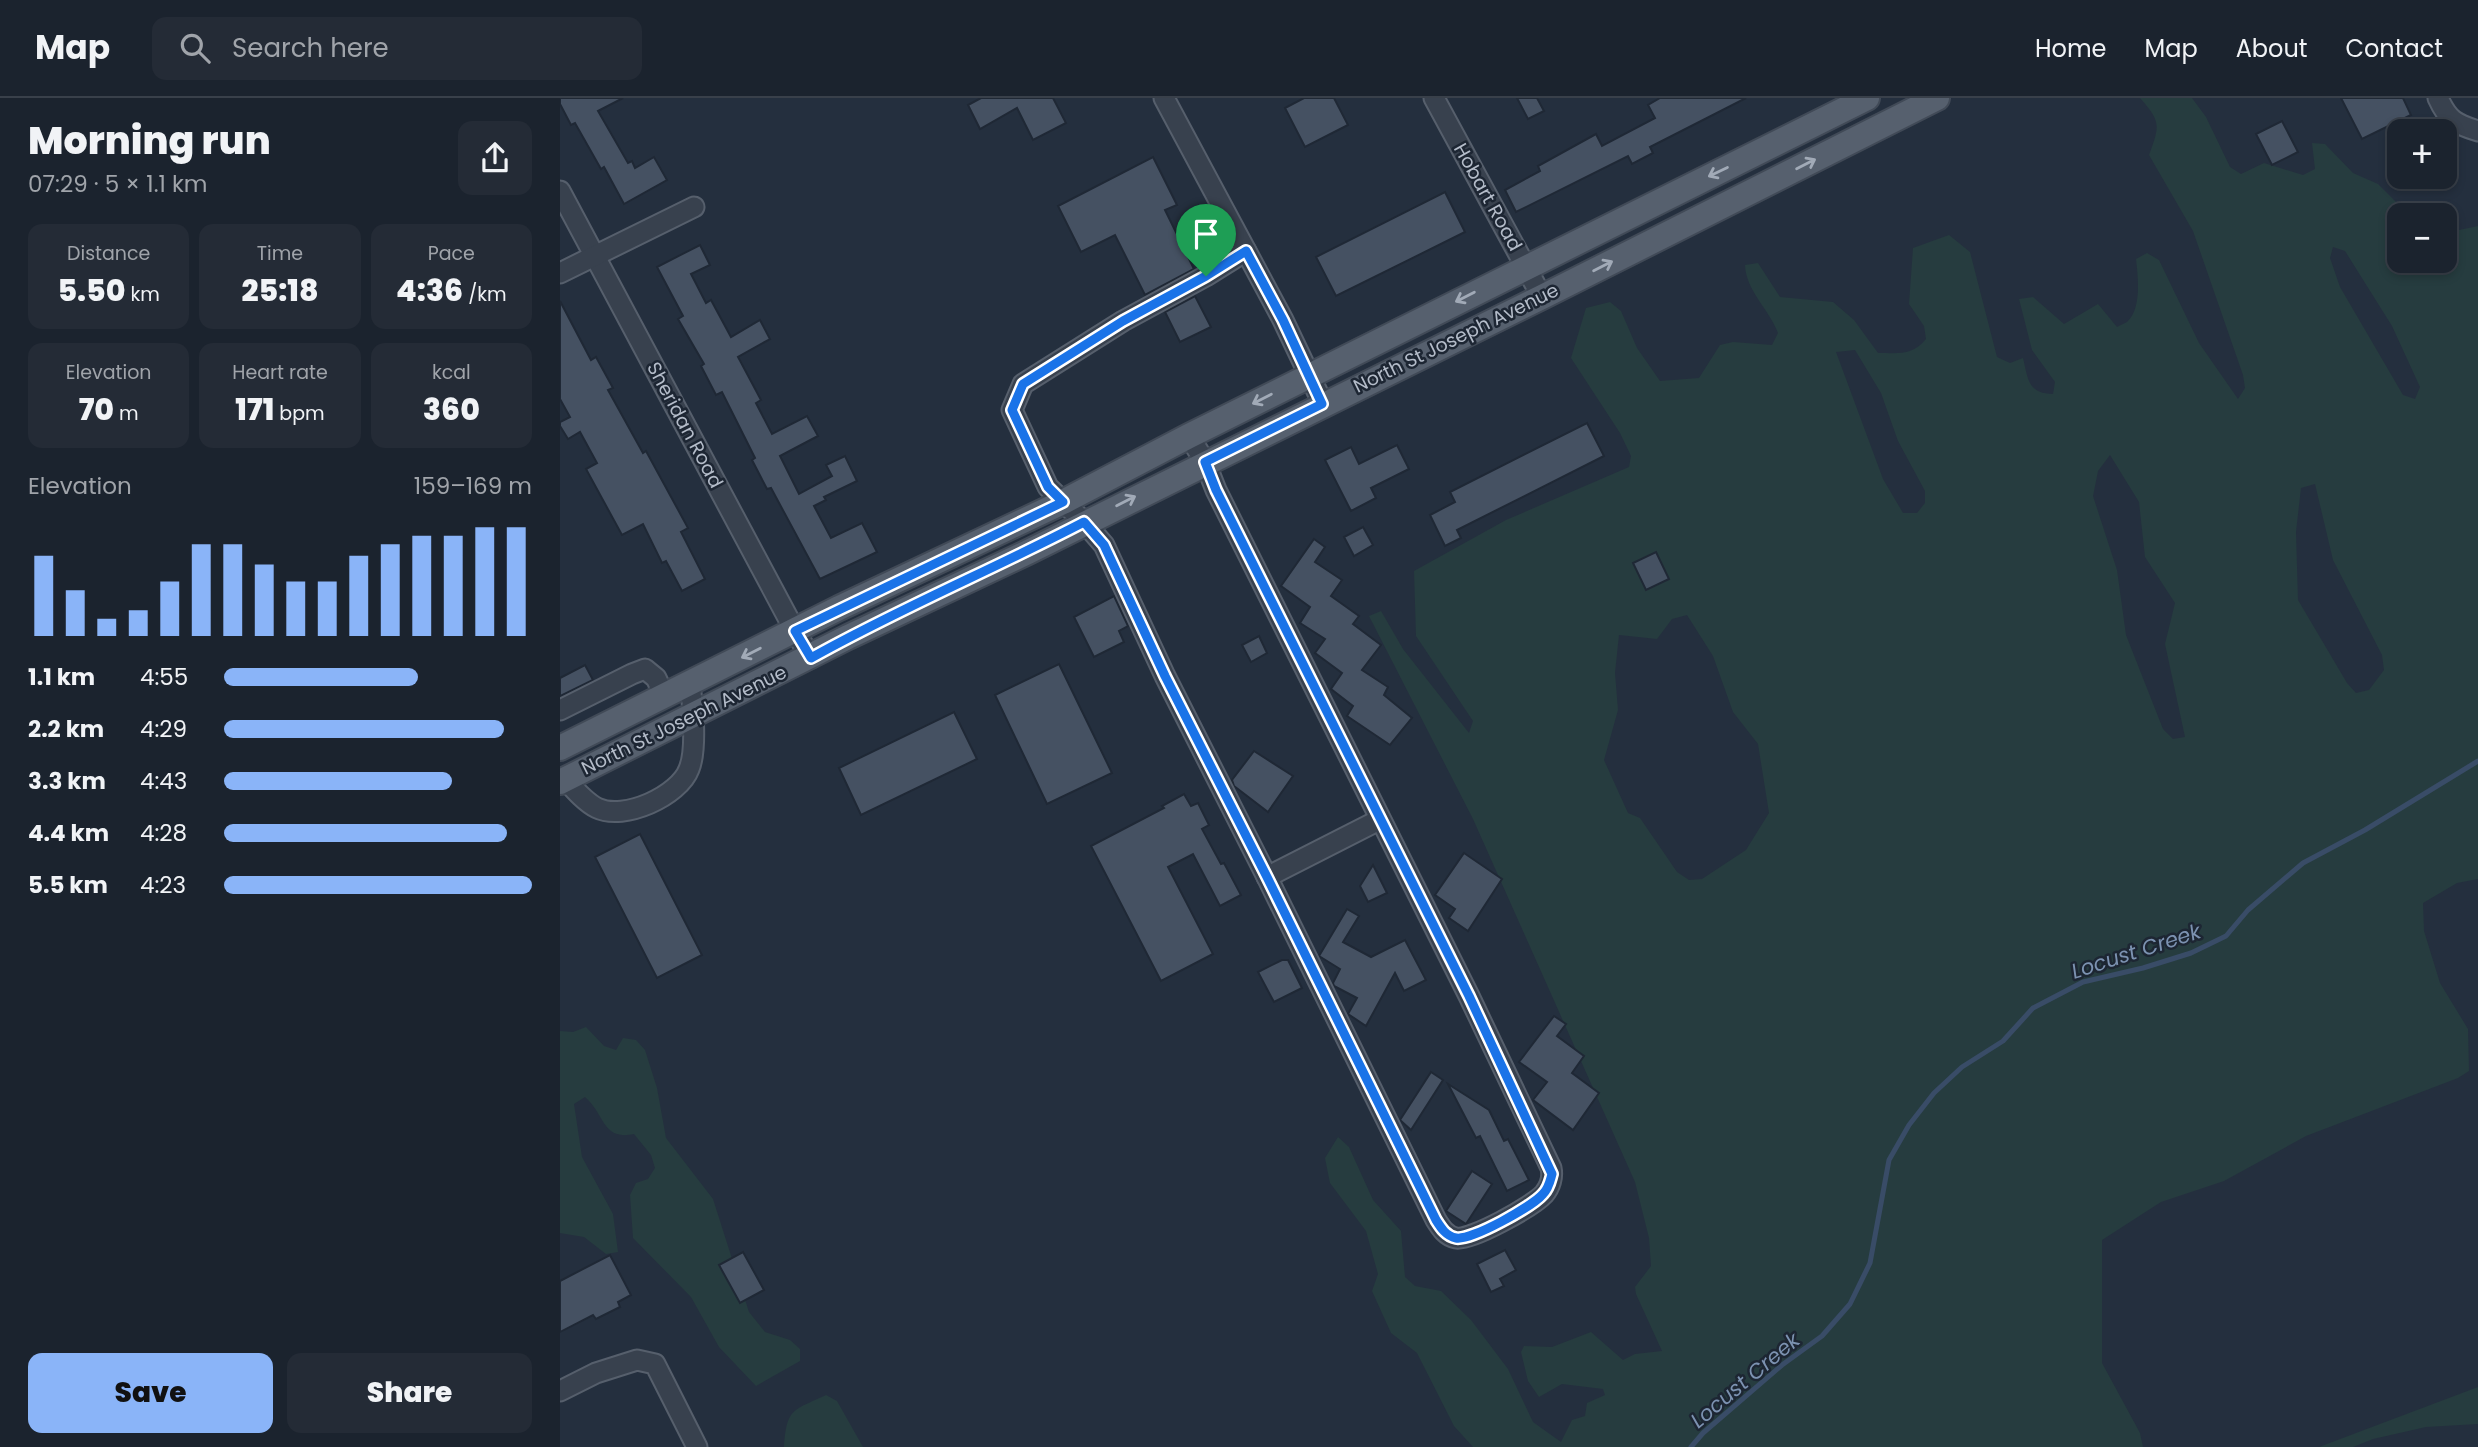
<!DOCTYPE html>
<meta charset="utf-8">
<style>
body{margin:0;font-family:Poppins,sans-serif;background:#242b36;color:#f1f3f6;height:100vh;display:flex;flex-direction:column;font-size:26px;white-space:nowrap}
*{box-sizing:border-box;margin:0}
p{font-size:23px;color:#a0a4aa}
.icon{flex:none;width:38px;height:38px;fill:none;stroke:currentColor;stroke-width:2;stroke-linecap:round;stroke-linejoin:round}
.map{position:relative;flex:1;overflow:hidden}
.drawer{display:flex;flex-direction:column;background:#1b232e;width:560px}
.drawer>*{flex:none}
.fabs{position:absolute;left:1827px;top:21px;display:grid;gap:14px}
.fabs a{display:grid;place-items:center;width:70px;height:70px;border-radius:14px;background:#1b232e;box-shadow:0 4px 10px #0003,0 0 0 2px #39404a;font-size:35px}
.pin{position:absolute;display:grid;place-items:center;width:60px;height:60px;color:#fff;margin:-72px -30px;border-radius:50% 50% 50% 0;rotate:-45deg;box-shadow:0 0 7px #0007}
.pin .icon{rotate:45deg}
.round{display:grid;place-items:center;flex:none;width:74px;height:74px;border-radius:14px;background:#242b36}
.head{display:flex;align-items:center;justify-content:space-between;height:119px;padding:0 28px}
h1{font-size:38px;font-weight:800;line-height:52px}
.figures{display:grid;grid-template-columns:repeat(3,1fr);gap:10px;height:119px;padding:7px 28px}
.figures div{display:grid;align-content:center;border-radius:14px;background:#242b36;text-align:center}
.figures b{font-size:30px;font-weight:800}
.figures small{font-size:19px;font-weight:400}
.figures p{font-size:19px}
.chart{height:196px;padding:14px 28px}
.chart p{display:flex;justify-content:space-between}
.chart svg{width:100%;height:126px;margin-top:7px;stroke:#8ab4f8;stroke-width:6}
.button{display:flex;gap:14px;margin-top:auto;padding:14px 28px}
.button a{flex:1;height:80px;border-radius:14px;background:#8ab4f8;color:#111;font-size:28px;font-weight:800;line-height:80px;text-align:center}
.button a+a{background:#242b36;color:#f1f3f6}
ul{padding:0 28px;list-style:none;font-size:23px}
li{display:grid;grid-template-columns:112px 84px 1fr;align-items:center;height:52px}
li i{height:18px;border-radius:9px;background:#8ab4f8}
header{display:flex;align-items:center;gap:42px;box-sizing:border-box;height:98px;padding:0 35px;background:#1b232e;border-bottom:2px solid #39404a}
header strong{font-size:33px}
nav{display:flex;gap:38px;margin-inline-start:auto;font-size:24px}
.search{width:490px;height:63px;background:#242b36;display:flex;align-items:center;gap:18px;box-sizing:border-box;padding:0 24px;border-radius:14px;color:#a0a4aa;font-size:26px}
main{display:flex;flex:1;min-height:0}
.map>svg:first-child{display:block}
.green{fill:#263c3f;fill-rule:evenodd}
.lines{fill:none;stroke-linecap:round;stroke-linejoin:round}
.stream{stroke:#394c67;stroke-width:5}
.building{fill:#455162;stroke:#1f2835;stroke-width:2}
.minor-casing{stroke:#565f6c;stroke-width:23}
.major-casing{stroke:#414a57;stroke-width:28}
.minor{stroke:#38414e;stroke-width:19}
.major{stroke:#56606e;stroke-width:24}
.oneway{stroke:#a1aab7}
.route-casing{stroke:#fff;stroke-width:14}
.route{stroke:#1a73e8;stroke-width:9}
.labels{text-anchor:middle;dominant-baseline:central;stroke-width:5;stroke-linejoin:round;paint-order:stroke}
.street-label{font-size:19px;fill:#b4bcc9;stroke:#1d2633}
.water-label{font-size:21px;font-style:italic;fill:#7c92b1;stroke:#1d2633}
</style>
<header>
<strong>Map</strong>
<div class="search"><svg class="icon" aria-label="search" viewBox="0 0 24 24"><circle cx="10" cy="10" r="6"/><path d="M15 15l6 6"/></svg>Search here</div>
<nav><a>Home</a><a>Map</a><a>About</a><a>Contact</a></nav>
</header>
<main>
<section class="drawer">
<div class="head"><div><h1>Morning run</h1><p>07:29 · 5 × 1.1 km</p></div><a class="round"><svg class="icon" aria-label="share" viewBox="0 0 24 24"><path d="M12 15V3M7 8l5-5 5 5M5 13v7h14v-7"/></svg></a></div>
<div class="figures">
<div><p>Distance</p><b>5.50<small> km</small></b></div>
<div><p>Time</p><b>25:18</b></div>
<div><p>Pace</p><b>4:36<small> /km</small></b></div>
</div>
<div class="figures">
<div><p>Elevation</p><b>70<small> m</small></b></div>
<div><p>Heart rate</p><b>171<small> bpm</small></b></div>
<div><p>kcal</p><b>360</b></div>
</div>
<div class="chart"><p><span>Elevation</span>159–169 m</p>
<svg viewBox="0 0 160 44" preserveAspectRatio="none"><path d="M5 44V16M15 44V28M25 44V38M35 44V35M45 44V25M55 44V12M65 44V12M75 44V19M85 44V25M95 44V25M105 44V16M115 44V12M125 44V9M135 44V9M145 44V6M155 44V6"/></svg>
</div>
<ul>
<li><b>1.1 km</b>4:55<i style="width:63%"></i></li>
<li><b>2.2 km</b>4:29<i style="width:91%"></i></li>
<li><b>3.3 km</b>4:43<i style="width:74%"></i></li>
<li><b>4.4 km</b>4:28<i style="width:92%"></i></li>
<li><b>5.5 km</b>4:23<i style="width:100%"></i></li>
</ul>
<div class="button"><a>Save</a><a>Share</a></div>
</section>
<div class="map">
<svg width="1918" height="1349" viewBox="0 0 1918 1349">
<rect width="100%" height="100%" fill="#242f3e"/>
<g class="green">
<path d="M1580,0H1632L1646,19L1670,69L1681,76L1704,65L1743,77L1755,71L1752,45L1765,46L1793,75L1818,86L1849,117H1839V163H1885V130L1899,132L1918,128V781L1897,785L1863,805L1864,833L1880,885L1908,931L1909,973L1898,980L1746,1038L1664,1083L1601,1104L1542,1142V1265L1580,1335L1583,1349H913L894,1328L857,1255L831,1235L812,1193L818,1176L806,1133L770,1085L765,1060L778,1039L789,1049L813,1102L841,1133L845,1179L855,1188L881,1193L911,1222L948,1271L973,1324L1001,1344L1012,1322L1025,1318L1027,1305L1045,1297L1043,1291L1002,1286L979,1299L968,1283L961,1254L964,1248L992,1249L1031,1234L1063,1262L1075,1256L1102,1253L1076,1196L1075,1189L1091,1168L1089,1140L1075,1084L913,721L809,518L821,513L843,551L909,635L913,623L856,538L854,473L946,422L1069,369L1071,358L1060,335L1011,260L1026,210L1050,204L1061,213L1077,250L1100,283L1139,280L1160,247L1173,244L1212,247L1218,235C1209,211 1186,193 1185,167L1198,165L1220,199L1273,204L1294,222L1318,255C1339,255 1352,258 1366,241L1364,228L1349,206L1353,150L1389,137L1410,154L1437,259L1450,265L1463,260C1468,281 1468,296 1493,296L1495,284L1472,252L1459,201L1473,199L1504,226L1538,206L1557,229C1560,227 1564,226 1567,224C1582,211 1578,178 1576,161L1587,155L1599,162L1639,245L1678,301L1685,290L1683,277L1633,133L1589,57C1600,27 1601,24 1580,0ZM1773,149L1785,153L1832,228L1860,289L1855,301L1843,297L1780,189L1770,160ZM1295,252L1321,295L1338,343L1365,393V405L1357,415H1343L1323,381L1276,254ZM1550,357L1579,404L1585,459L1615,505L1605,546L1625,639L1613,641L1603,631L1566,537L1557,472L1533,398L1538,373ZM1755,386L1773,462L1822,557L1824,572L1809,592L1796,595L1787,585L1738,502L1736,434L1741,390ZM1127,517L1153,558L1173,614L1198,646L1209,715L1186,752L1142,781L1129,782L1117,774L1080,720L1068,715L1044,662L1058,612L1055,575L1059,537L1097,541L1112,521Z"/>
<path d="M26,929L44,948L56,952L63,940L76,942L85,952L97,990L106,1040L153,1101L189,1214L205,1234L230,1242L240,1251V1263L196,1288L159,1249L131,1199L73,1140L70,1097L76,1085L88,1081L95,1070L91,1057L74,1036C42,1043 45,1016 25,999L14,1006L22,1059L53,1116L58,1154L46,1156L24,1139L0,1135V933L13,934Z"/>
<polygon points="1918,1289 1918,1326 1866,1329 1813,1341 1793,1349 1759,1349"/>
<path d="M266,1297L277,1303L303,1349H224C227,1310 232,1313 266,1297Z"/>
</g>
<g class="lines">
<polyline class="stream" points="1131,1349 1143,1335 1222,1267 1262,1238 1290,1206 1310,1165 1329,1062 1349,1027 1374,995 1402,969 1443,943 1473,910 1523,884 1583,870 1631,855 1666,838 1688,812 1743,765 1805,732 1918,663"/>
</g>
<g class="building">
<polygon points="0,0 63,0 38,13 68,65 72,63 75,70 94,59 107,82 64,106 44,69 41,71 15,25 11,27 0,6"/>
<polygon points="421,0 493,0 506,25 473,42 457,10 420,31 408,7"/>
<polygon points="744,0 774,0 788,27 745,49 725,10"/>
<polygon points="957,0 977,0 984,13 968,21"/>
<polygon points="1100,0 1186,0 1090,49 1093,55 1072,66 1068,58 956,114 945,92 980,73 978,68 1036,36 1042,48 1095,20 1088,7"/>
<polygon points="1781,0 1843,0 1851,17 1802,41"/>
<polygon points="1722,23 1738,54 1712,67 1696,36"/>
<polygon points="593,59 617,107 605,112 634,171 585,197 555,137 521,154 498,108"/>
<polygon points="885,94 905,134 776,198 756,159"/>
<polygon points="140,147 150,167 131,176 146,205 151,202 171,239 200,222 210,241 178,259 201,302 196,305 212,336 247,318 258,338 220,358 239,396 272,378 266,367 285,358 297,383 264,399 266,402 254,408 271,440 302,425 317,454 260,481 211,390 207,391 192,362 195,360 162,294 156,297 141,268 144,266 118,221 123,218 97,169"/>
<polygon points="635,198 651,229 620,244 605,214"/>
<polygon points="0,203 31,262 36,259 53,290 48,292 83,355 86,353 128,430 121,434 145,481 122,493 106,463 102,465 83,426 62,437 26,371 37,365 20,334 8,341 0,328 0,324 10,319 0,301"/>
<polygon points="1027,325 1044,358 897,432 901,440 885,448 870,417 895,404 890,394"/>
<polygon points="837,347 849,371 811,390 816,400 791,413 765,362 791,349 799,366"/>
<polygon points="803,429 813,447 794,458 784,439"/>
<polygon points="754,441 765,449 755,464 782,482 771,498 799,518 793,526 821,547 802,572 828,589 824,597 852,620 830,647 787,618 793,608 771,591 782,575 755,555 765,541 740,525 750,509 721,488"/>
<polygon points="1096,454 1109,481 1086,492 1073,465"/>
<polygon points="554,498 568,528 559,533 564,544 534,559 514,519"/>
<polygon points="699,538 707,555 691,564 682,547"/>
<polygon points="499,566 552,675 487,706 435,597"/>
<polygon points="25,567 33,582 0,598 0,580"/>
<polygon points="394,614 417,661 301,717 279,670"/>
<polygon points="694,653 733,678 708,714 674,688 672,682"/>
<polygon points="624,696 631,708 638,705 649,727 642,731 661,766 664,765 681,797 660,808 633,756 608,769 653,856 601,883 531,748 604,710 602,708"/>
<polygon points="80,736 142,857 97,880 35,759"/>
<polygon points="904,755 942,781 908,833 889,820 895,811 875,797"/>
<polygon points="813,767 827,795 808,804 800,788"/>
<polygon points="787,811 799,818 783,844 811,859 845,842 866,882 844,893 835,875 806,928 788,916 797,900 774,888 773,885 780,871 759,858"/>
<polygon points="722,862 728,862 742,890 714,904 698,874"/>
<polygon points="994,918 1006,926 997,938 1024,958 1012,975 1039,995 1013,1032 973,1002 987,984 959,964"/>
<polygon points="871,974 883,982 851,1032 840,1022"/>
<polygon points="888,986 929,1012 944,1043 948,1041 969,1082 947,1093 920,1038 916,1040"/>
<polygon points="912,1073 932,1086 906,1126 886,1113"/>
<polygon points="945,1152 956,1172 940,1181 944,1188 931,1194 917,1166"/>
<polygon points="183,1154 204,1192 180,1205 159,1167"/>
<polygon points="50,1157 71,1197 58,1204 60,1209 36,1221 33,1217 0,1234 0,1183"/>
</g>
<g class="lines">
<defs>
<g id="minor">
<polyline points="604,0 723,222 763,306"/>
<polyline points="874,0 982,199"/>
<path d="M1878,0C1888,22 1895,26 1918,33"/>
<polyline points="0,93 235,533 251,560"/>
<polyline points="0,175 134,109"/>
<path d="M629,338L645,364L656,392L909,898L991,1070C993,1079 990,1089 984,1096C973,1108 911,1143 896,1140C886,1138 881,1130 876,1122L707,779L605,578L544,447L524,424L488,389L452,312L463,286L563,223L646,178L686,153"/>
<polyline points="0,612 72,576 85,571 96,580 105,599"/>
<path d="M5,681C14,691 25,704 37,710C64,723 119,698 129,671C137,652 133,607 130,586"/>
<polyline points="707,779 819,722"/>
<polyline points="0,1293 36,1275 77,1262 95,1266 137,1349"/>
</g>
<g id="major">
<polyline points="0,650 279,510 503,404 629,338 1307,0"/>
<polyline points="0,684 288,539 468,454 982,199 1377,0"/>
</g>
</defs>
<use href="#minor" class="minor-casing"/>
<use href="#major" class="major-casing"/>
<use href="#minor" class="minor"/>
<use href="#major" class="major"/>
</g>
<defs><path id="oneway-shaft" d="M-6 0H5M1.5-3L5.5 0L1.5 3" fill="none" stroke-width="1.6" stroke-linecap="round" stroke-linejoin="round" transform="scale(1.75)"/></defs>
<g class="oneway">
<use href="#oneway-shaft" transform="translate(1246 66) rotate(-27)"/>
<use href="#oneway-shaft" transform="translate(1158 74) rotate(154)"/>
<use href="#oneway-shaft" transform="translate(1043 168) rotate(-27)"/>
<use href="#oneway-shaft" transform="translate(905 199) rotate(153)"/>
<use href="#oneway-shaft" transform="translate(702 301) rotate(153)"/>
<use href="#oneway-shaft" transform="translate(566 403) rotate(-27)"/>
<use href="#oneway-shaft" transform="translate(191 555) rotate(153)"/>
</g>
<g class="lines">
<defs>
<path id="route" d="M686,153L723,222L762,306L645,364L656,392L909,898L992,1076C990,1083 989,1090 983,1096C973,1108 911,1143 896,1140C886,1138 881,1130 876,1122L707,779L605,578L544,447L524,424C434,471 340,510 251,560L235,533L503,404L488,389L452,312L463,286L563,223L646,178Z"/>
</defs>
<use href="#route" class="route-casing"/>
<use href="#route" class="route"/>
</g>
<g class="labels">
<g class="street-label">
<text transform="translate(928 99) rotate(61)">Hobart Road</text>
<text transform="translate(896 240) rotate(-26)">North St Joseph Avenue</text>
<text transform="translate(125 327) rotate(62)">Sheridan Road</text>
<text transform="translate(124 622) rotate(-26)">North St Joseph Avenue</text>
</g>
<g class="water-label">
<text transform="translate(1576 853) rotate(-18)">Locust Creek</text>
<text transform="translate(1185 1282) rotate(-40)">Locust Creek</text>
</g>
</g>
</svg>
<div class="fabs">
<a>+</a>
<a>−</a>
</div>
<div class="pin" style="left:646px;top:178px;background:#1e9e55"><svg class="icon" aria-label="arrive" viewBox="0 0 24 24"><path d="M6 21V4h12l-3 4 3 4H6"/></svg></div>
</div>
</main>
